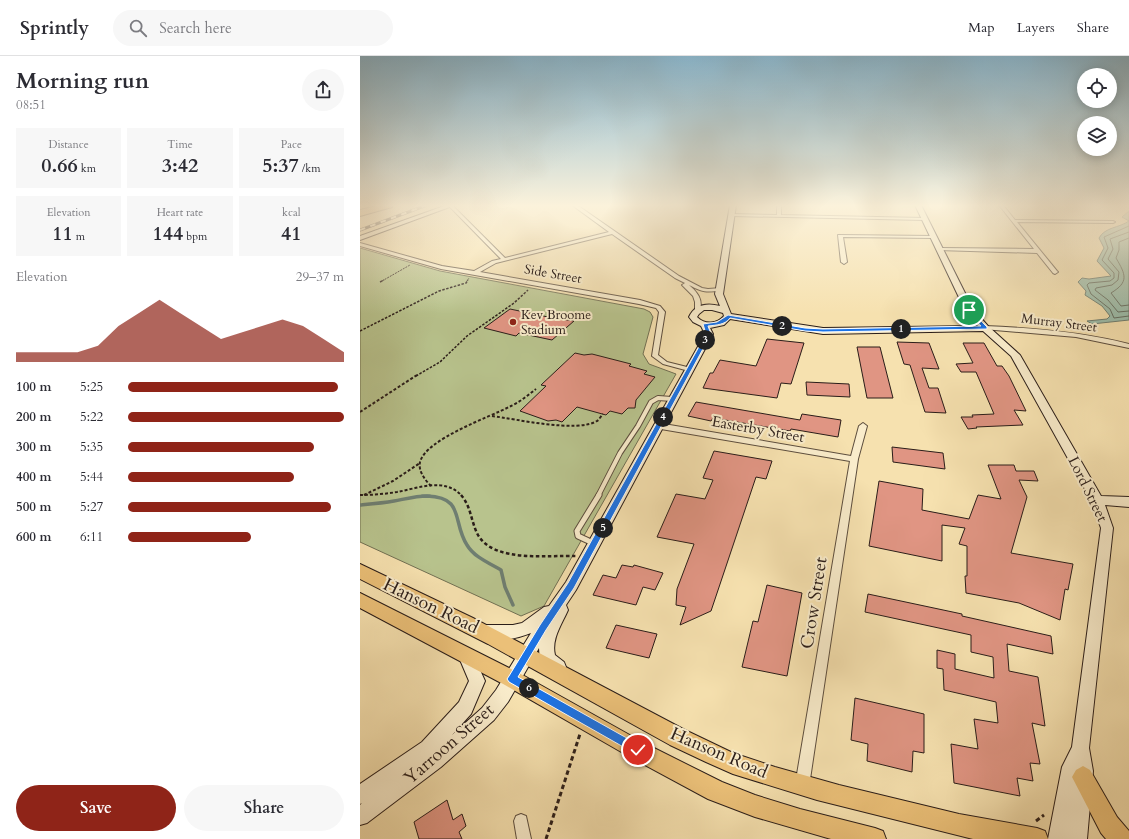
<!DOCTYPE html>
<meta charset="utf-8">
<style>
body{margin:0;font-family:Cardo,serif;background:#f7f7f7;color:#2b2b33;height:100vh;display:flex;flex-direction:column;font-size:15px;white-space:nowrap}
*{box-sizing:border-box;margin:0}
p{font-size:13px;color:#7c7c81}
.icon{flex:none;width:22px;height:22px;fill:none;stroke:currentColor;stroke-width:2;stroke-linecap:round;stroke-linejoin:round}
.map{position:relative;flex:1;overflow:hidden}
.side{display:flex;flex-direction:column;background:#fff;width:360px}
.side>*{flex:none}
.controls{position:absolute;left:717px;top:12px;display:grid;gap:8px}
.controls a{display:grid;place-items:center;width:40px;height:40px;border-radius:50%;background:#fff;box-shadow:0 2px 10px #0003;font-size:20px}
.pin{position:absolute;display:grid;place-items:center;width:34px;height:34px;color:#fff;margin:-17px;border:2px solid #fff;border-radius:50%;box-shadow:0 1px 4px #0007}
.km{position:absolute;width:20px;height:20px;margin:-10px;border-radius:50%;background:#222;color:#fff;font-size:11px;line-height:20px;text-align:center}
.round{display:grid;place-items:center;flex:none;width:42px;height:42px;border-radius:21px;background:#f7f7f7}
.head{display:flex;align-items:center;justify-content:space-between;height:68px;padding:0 16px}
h1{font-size:22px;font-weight:700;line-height:30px}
.metrics{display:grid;grid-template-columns:repeat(3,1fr);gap:6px;height:68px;padding:4px 16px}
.metrics div{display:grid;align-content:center;border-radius:0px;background:#f7f7f7;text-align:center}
.metrics b{font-size:20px;font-weight:700}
.metrics small{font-size:11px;font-weight:400}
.metrics p{font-size:11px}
.chart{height:112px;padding:8px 16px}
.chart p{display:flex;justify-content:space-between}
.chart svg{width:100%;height:72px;margin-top:4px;fill:#8f2418;opacity:.7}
.button{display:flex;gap:8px;margin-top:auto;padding:8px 16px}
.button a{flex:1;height:46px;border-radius:24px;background:#8f2418;color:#fff;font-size:16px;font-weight:700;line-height:46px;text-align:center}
.button a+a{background:#f7f7f7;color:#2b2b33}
ul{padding:0 16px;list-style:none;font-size:13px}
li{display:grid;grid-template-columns:64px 48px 1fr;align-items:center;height:30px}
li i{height:10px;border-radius:5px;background:#8f2418}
header{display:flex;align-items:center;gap:24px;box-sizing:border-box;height:56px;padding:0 20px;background:#fff;border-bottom:1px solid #e1e1e2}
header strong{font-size:19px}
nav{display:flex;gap:22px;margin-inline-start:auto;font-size:14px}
.search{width:280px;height:36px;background:#f7f7f7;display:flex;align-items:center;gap:10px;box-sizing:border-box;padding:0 14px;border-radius:22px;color:#7c7c81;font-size:15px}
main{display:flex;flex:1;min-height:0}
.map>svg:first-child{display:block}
.green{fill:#b8c38d;stroke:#717053}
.water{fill:#9dbeac;stroke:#6f7e71}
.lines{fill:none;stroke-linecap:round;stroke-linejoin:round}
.shore{stroke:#646e62;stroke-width:1}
.stream-far1{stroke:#6f7e71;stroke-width:3}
.stream{stroke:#6f7e71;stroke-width:3.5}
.building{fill:#e09583;stroke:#2a1d19}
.lane-far1-casing{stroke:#5d4e3e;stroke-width:6}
.lane-casing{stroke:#5d4e3e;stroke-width:7}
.street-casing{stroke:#5d4e3e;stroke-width:2}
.secondary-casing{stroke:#2a1d19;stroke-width:2}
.primary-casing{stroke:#2a1d19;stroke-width:2}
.highway-casing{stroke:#2a1d19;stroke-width:2}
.path-far4{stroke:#2a1d19;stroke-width:1;stroke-dasharray:2 1;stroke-linecap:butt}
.path-far3{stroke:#2a1d19;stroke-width:1.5;stroke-dasharray:2.5 1.5;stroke-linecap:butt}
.path-far2{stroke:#2a1d19;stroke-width:2;stroke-dasharray:3 2;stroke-linecap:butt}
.path-far1{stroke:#2a1d19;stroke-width:2.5;stroke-dasharray:3.5 2.5;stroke-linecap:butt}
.path{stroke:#2a1d19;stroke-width:3;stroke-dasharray:4.5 3;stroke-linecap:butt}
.lane-far1{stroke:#f9eccb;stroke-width:4}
.lane{stroke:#f9eccb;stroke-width:5}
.street{fill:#f9eccb;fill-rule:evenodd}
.secondary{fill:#f9eccb;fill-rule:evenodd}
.primary{fill:#ebc078;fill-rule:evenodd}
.highway{fill:#ebc078;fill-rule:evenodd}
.rail-casing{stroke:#2a1d19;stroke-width:3}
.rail{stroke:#f9eccb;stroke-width:2;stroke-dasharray:5.5;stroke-linecap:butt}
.route{fill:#1a73e8;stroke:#fff}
.poi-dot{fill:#8f2418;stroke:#f9eccb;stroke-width:1.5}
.labels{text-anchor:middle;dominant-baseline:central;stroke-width:4;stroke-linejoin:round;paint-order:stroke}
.far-street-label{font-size:13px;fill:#2a1d19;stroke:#f9eccb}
.far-poi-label{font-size:13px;fill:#2a1d19;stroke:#f9eccb;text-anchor:start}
.street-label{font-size:15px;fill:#2a1d19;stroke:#f9eccb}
.near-street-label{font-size:18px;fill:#2a1d19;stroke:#f9eccb}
</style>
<header>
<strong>Sprintly</strong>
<div class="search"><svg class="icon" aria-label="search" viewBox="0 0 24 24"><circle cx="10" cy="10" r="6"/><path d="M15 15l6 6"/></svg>Search here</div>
<nav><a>Map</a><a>Layers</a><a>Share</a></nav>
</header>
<main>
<section class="side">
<div class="head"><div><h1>Morning run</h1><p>08:51</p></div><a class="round"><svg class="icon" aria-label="share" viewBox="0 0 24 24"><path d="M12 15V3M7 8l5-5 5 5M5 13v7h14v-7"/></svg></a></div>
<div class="metrics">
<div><p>Distance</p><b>0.66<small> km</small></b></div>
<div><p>Time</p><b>3:42</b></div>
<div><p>Pace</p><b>5:37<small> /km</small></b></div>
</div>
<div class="metrics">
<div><p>Elevation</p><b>11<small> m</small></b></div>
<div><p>Heart rate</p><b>144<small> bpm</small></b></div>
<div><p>kcal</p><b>41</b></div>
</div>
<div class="chart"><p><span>Elevation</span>29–37 m</p>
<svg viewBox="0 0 160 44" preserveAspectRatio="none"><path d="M0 44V38L10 38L20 38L30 38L40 34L50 22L60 14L70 6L80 14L90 22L100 30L110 26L120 22L130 18L140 22L150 30L160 38V44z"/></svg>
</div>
<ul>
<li><b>100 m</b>5:25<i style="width:97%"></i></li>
<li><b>200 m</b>5:22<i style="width:100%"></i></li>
<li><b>300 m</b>5:35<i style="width:86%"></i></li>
<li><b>400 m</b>5:44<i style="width:77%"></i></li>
<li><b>500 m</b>5:27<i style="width:94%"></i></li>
<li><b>600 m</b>6:11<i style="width:57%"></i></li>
</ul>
<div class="button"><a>Save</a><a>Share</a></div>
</section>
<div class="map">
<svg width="769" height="783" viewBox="0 0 769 783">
<rect width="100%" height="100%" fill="#f6e1af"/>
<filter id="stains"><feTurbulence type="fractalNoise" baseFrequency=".005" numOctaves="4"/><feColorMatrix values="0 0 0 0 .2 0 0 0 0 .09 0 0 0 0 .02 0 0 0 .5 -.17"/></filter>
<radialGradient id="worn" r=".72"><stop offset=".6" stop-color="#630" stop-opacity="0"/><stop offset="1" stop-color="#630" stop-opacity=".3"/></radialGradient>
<polygon class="green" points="0,192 80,215 284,253 290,256 293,261 283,298 289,308 316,318 184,550 161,560 0,486"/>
<path class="water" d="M769,155V264L732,268L727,265L747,263L750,260L742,250L725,239L726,235L718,226L722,222L729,223L751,220L737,205L744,192L739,182C745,171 759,172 769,165L762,161Z"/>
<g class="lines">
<g class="shore">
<polyline points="769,170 744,181 748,192 742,204 754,217 754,222 750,225 729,227 727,229 731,238 750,253 754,262 769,260"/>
<polyline points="769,176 750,183 753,193 748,203 759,216 758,224 752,229 736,232 735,234 748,244 758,256 769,255"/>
<path d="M769,182L759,186V194L756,202C766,219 769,226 751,237L761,250L769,249"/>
</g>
<polyline class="stream-far1" points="62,440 70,440"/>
<path class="stream" d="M0,449C11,448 23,447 34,445C45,443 56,440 67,440C105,441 92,466 107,489C114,501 129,507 141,514L145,531L153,549"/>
</g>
<g class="building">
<polygon points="150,253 188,261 214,265 192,284 159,277 156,280 124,272"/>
<polygon points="407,283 444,287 431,328 421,327 417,342 343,332 350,317 353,317 360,304 396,310"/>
<polygon points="537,286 569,287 579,313 562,312 569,332 578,332 586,357 565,356 550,309 544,308"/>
<polygon points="603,287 624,287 637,310 642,310 649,320 666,355 654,354 663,369 616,371 617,372 608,373 601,361 613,361 612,359 634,358 616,316 601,316 596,308 613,307"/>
<polygon points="497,291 520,291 533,342 507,342"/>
<polygon points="215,297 224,299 232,298 271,308 269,310 287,315 284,318 295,321 276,344 275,352 268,352 262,358 250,355 246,359 217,351 202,366 196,364 188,365 160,355 186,330 181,329"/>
<polygon points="446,326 489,328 490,341 447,339"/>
<polygon points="336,346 440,364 442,358 481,364 478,381 431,373 430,375 353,362 351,365 328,360"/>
<polygon points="532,391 583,397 585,413 533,406"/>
<polygon points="354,395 412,405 406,423 396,421 351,555 320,569 326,551 316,549 317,533 334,488 297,481 316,438 345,443 353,424 343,422"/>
<polygon points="628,409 654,409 656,415 674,415 678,425 659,424 667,441 651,497 713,508 708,534 705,533 700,564 659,547 606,537 605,520 607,520 607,490 599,488 605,472 582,469 582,505 509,490 519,425 563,433 562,454 609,463 618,439 641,443"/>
<polygon points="262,509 273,511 274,509 303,517 295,534 283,531 276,549 233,539 243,519 256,522"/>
<polygon points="407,529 442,537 427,620 382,611 393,565 398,566"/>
<polygon points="508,538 602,558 602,560 691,580 693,598 647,588 649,615 678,621 685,670 672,667 680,708 670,707 673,725 657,722 660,740 594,727 591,688 618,693 614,663 638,667 636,646 584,634 583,613 577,612 577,594 595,598 595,613 634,622 633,601 611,596 611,579 505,556"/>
<polygon points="256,569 297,578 289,602 246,592"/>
<polygon points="495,642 564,658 564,697 553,695 552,716 507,705 508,688 491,684"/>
<polygon points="87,744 93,764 102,758 106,770 99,776 102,783 59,783 54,766"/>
</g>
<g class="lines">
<defs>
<polyline id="lane-far1" points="238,440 260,397 278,370 291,346 298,342 312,343"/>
<polyline id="lane" points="233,487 218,480 217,475 239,439"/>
<g id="street">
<path d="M88,149H92L145,202L249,176L212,149H217L319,220L342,232L348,233L361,232V234C347,237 342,236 329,229C337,236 343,243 340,254L339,255H335V246L333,240L322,229L325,227L315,222L252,178L136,207L120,216L280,244L300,250L305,256L298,299L307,306L331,312L332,313L329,315L303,308L292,300L299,256L296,252L279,248L81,213L0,190V187L82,210L114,215L132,205L141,203Z"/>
<polygon points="417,149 421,149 421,159 565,162 567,163 565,164 372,160 370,159 372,158 417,159"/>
<polygon points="639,149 643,149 655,164 753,165 755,166 753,167 657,166 697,215 698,216 695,218 693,217 677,197 578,194 578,192 580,192 674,193"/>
<polygon points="478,179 574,180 576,181 574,182 483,181 487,206 484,208 481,206"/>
<path d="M625,270C674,272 722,276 769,288V292L716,281L623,273L622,272Z"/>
<polygon points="298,367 491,400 499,370 503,367 507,370 498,403 449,730 447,735 442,737 437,735 435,730 490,405 295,372 294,370 295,368"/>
<polygon points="161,758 166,760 171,783 157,783 154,765 156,760"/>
</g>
<g id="secondary">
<polygon points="87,149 95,149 0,184 0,180"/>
<path d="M370,149H376L363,238L371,258L463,272L618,270L605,254L555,149H561L613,253L628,270L660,299L741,440L769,441V451L745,449L753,472L729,692L733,715L727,783H688L702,711L712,691L741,472L731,444L651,300L623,275L463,278L370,263L364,269L350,272L353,278L216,534L206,549L208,554C202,568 191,583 195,599L204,606L206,611L204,616L198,619C186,614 179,605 179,592L148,646L134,664L81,711L7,767L0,769V749L2,747L0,748V728L62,686L99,646L109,625L98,599L101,594L106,592L111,594L125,625L111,658L92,679L122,652L136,634L171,577C156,583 136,587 121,581L119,576L121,571L126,569H153L162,567L184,551L189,550L206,526L345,278L341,270L333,266L329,261C335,248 348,247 360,250L355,238ZM344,254H352L363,257L364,260C357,268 345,269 337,261L339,258Z"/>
</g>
<g id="primary">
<polygon points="0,508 113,562 325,674 373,697 415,711 479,729 599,758 677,772 685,775 688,783 613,783 457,744 373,718 346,706 310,689 128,588 0,523"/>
<polygon points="0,537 159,617 284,687 362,726 395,739 440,753 515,772 523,775 526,783 471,783 395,761 348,743 270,701 145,629 0,552"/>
<polygon points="723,710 730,714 757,761 769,775 769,783 746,783 741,777 712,721 716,714"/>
</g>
<polygon id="highway" points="21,149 33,149 32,151 0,160 0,154"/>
</defs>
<use href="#lane-far1" class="lane-far1-casing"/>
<use href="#lane" class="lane-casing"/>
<use href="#street" class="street-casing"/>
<use href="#secondary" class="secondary-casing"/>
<use href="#primary" class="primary-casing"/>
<use href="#highway" class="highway-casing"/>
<g class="path-far4">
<polyline points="22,225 50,209"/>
<polyline points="107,225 109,222"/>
</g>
<g class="path-far3">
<polyline points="20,226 24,224"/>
<polyline points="0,275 79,235 106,227 108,224"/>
<polyline points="56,320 80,306 107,280 154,247 168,234"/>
</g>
<g class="path-far2">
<polyline points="0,356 57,319"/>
<path d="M132,360C156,363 217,377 237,365C239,364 241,360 243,358"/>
<path d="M71,430C65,424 58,415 60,406C66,383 130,361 151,350C160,346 168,339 176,333"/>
<path d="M0,439C12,439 25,438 37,436C59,432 85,421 102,440"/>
<polyline points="4,439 33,425 60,407"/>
</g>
<path class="path-far1" d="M101,439C111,450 111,466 118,479C134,507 188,499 216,500"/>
<g class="path">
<polyline points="676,765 684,759"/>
<polyline points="186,783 220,678"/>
</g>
<use href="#lane-far1" class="lane-far1"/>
<use href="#lane" class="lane"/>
<use href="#street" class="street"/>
<use href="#secondary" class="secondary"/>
<use href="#primary" class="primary"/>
<use href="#highway" class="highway"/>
<defs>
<polyline id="rail" points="0,174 67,149"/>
</defs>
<use href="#rail" class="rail-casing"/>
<use href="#rail" class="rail"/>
</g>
<linearGradient id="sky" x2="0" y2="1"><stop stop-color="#8ab8d0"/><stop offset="0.58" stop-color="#fbf2db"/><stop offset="1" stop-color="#fbf2db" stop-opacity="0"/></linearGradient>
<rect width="769" height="258" fill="url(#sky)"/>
<path class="route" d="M609,253L627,271V273L463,276L445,275L370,262C365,269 356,269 348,270L351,278L214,532L186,574L158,621L281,690L283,694L281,697L278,699L274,697L149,626L147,623L149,620L180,569L208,527L346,278L343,268L357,266L368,259L445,272L463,273L621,270L606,254Z"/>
<circle class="poi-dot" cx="153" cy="266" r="4"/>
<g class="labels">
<g class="far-street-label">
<text transform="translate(193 218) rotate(10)">Side Street</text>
<text transform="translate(699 267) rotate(7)">Murray Street</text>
</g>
<g class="far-poi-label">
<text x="161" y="259">Kev Broome<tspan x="161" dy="15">Stadium</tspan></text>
</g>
<g class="street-label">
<text transform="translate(398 373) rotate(10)">Easterby Street</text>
<text transform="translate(728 433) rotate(64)">Lord Street</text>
</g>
<g class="near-street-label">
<text transform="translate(454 547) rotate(-81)">Crow Street</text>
<text transform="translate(71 550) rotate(26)">Hanson Road</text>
<text transform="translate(89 688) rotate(-41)">Yarroon Street</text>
<text transform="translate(359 697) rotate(23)">Hanson Road</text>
</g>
</g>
<rect width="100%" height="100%" filter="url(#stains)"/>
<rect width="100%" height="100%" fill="url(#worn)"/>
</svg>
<div class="controls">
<a><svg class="icon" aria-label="locate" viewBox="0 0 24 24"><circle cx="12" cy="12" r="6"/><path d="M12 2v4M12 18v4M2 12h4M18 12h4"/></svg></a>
<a><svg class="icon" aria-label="layers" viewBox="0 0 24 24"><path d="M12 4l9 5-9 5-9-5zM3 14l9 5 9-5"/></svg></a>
</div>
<div class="pin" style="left:609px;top:254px;background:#1e9e55"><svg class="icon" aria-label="arrive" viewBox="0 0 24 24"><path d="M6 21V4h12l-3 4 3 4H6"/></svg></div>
<div class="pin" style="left:278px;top:694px;background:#d93025"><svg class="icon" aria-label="check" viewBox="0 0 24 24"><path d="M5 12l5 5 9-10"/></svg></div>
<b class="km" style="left:541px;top:273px">1</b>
<b class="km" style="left:422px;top:270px">2</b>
<b class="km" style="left:345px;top:284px">3</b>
<b class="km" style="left:303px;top:361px">4</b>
<b class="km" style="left:243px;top:472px">5</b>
<b class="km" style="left:169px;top:632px">6</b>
</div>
</main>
